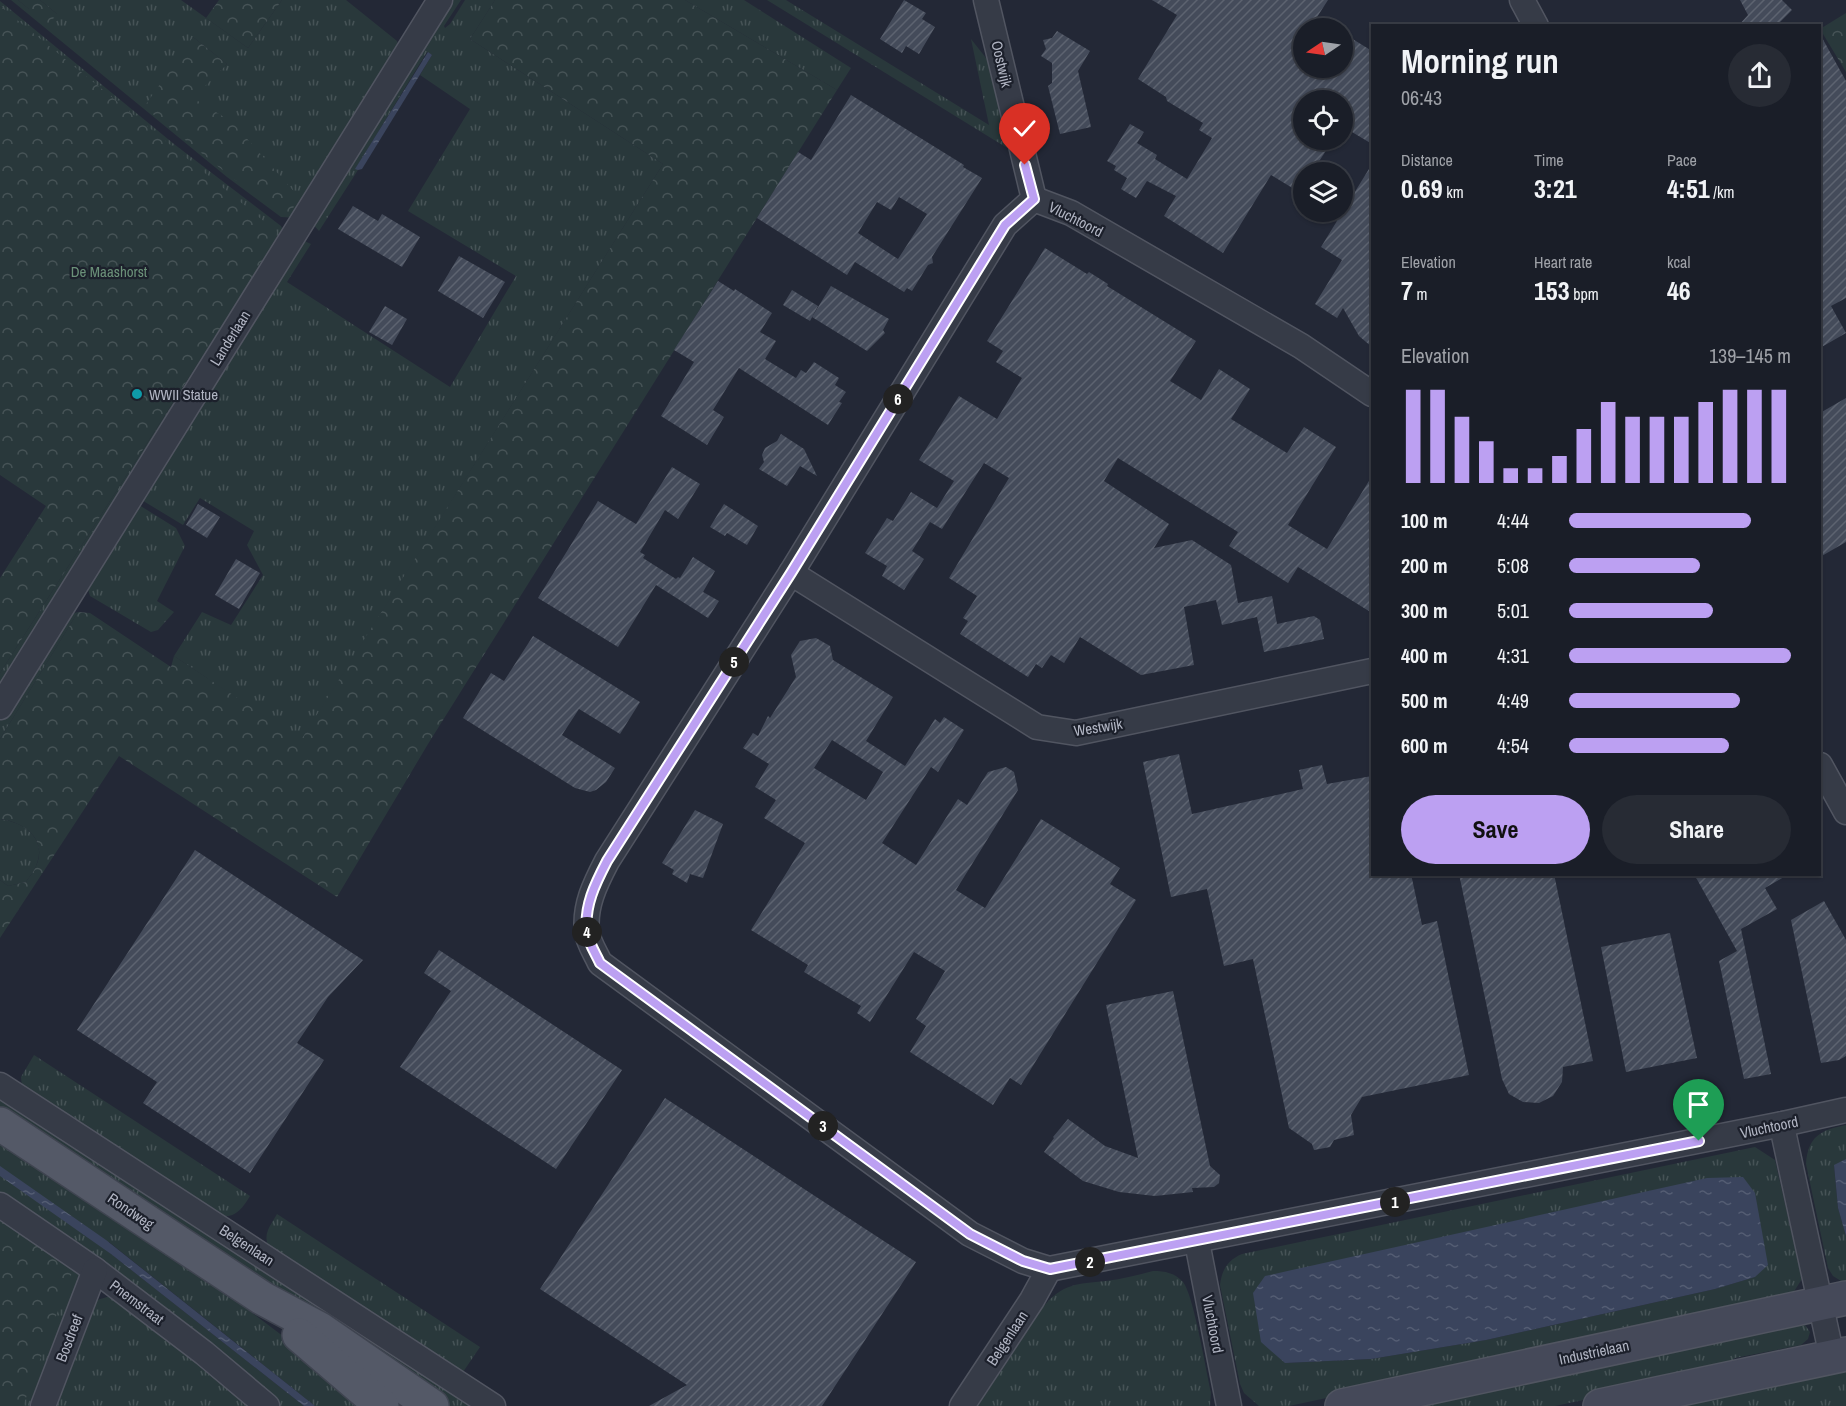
<!DOCTYPE html>
<meta charset="utf-8">
<style>
body{margin:0;font-family:"Archivo Narrow",sans-serif;background:#272b34;color:#f1f3f6;height:100vh;display:flex;flex-direction:column;font-size:22px;white-space:nowrap}
*{box-sizing:border-box;margin:0}
p{font-size:20px;color:#9fa2a8}
.icon{flex:none;width:33px;height:33px;fill:none;stroke:currentColor;stroke-width:2;stroke-linecap:round;stroke-linejoin:round}
.map{position:relative;flex:1;overflow:hidden}
.panel{position:absolute;left:1371px;top:24px;width:450px;height:852px;display:flex;flex-direction:column;background:#1a1e28;border-radius:0px;box-shadow:0 2px 4px #0004,0 0 0 2px #383c45}
.panel>*{flex:none}
.needle{width:39px;rotate:257deg}
.buttons{position:absolute;left:1293px;top:18px;display:grid;gap:12px}
.buttons a{display:grid;place-items:center;width:60px;height:60px;border-radius:50%;background:#1a1e28;box-shadow:0 2px 4px #0004,0 0 0 2px #383c45;font-size:30px}
.pin{position:absolute;display:grid;place-items:center;width:51px;height:51px;color:#fff;margin:-62px -26px;border-radius:50% 50% 50% 0;rotate:-45deg;box-shadow:0 0 6px #0007}
.pin .icon{rotate:45deg}
.km{position:absolute;width:30px;height:30px;margin:-15px;border-radius:50%;background:#222;color:#fff;font-size:16px;line-height:30px;text-align:center}
.round{display:grid;place-items:center;flex:none;width:63px;height:63px;border-radius:32px;background:#272b34}
.overview{display:flex;align-items:center;justify-content:space-between;height:102px;padding:0 30px}
h1{font-size:33px;font-weight:700;line-height:45px}
.figures{display:grid;grid-template-columns:repeat(3,1fr);gap:9px;height:102px;padding:6px 30px}
.figures div{display:grid;align-content:center}
.figures b{font-size:26px;font-weight:700}
.figures small{font-size:16px;font-weight:400}
.figures p{font-size:16px}
.chart{height:168px;padding:12px 30px}
.chart p{display:flex;justify-content:space-between}
.chart svg{width:100%;height:108px;margin-top:6px;stroke:#bca0f2;stroke-width:6}
.primary-button{display:flex;gap:12px;margin-top:auto;padding:12px 30px}
.primary-button a{flex:1;height:69px;border-radius:36px;background:#bca0f2;color:#111;font-size:24px;font-weight:700;line-height:69px;text-align:center}
.primary-button a+a{background:#272b34;color:#f1f3f6}
ul{padding:0 30px;list-style:none;font-size:20px}
li{display:grid;grid-template-columns:96px 72px 1fr;align-items:center;height:45px}
li i{height:15px;border-radius:8px;background:#bca0f2}
.map>svg:first-child{display:block}
.grass{fill:url(#grass-tufts);fill-rule:evenodd}
.forest{fill:url(#forest-crowns)}
.water{fill:url(#water-ripples)}
.building{fill:url(#building-hatch);fill-rule:evenodd}
.lines{fill:none;stroke-linecap:round;stroke-linejoin:round}
.minor-casing{stroke:#515561;stroke-width:27}
.secondary-casing{stroke:#515561;stroke-width:36}
.primary-casing{stroke:#3f4450;stroke-width:36}
.minor{stroke:#363b47;stroke-width:24}
.secondary{stroke:#454959;stroke-width:33}
.primary{stroke:#545967;stroke-width:33}
.route-casing{stroke:#fff;stroke-width:12}
.route{stroke:#bca0f2;stroke-width:8}
.culture-dot{fill:#0f9aa8;stroke:#1c202b;stroke-width:2}
.labels{text-anchor:middle;dominant-baseline:central;stroke-width:4.5;stroke-linejoin:round;paint-order:stroke}
.street-label{font-size:15px;fill:#b1b5c3;stroke:#1c202b}
.park-label{font-size:15px;fill:#6b9179;stroke:#1c202b}
.poi-label{font-size:15px;fill:#b1b5c3;stroke:#1c202b;text-anchor:start}
</style>
<div class="map">
<svg width="1846" height="1406" viewBox="0 0 1846 1406">
<defs>
<pattern id="grass-tufts" width="24" height="20" patternUnits="userSpaceOnUse" patternTransform="scale(1.5)"><rect width="24" height="20" fill="#29383b"/><path d="M3 7l-1-3M5 7V3M7 7l1-3M15 17l-1-3M17 17v-4M19 17l1-3" fill="none" stroke="#465356"/></pattern>
<pattern id="forest-crowns" width="20" height="18" patternUnits="userSpaceOnUse" patternTransform="scale(1.5)"><rect width="20" height="18" fill="#29383b"/><path d="M2 6a3 3 0 1 1 6 0M12 15a3 3 0 1 1 6 0" fill="none" stroke="#465356"/></pattern>
<pattern id="water-ripples" width="26" height="14" patternUnits="userSpaceOnUse" patternTransform="scale(1.5)"><rect width="26" height="14" fill="#3a445d"/><path d="M2 4q2-2 4 0t4 0M15 11q2-2 4 0t4 0" fill="none" stroke="#545d73"/></pattern>
<pattern id="building-hatch" width="6" height="6" patternUnits="userSpaceOnUse" patternTransform="scale(1.5)"><rect width="6" height="6" fill="#444b5a"/><path d="M-1 1l2-2M0 6l6-6M5 7l2-2" fill="none" stroke="#5d6370"/></pattern>
</defs>
<rect width="100%" height="100%" fill="#232836"/>
<g class="grass">
<path d="M11,0H18L29,9L57,14L40,0H181L248,48L282,0H346L397,41L398,45L299,218L281,217L227,177ZM193,37L227,64L192,97Z"/>
<polygon points="447,0 461,0 444,26 445,28 450,24 465,0 495,0 470,39 663,164 301,741 174,656 202,612 231,625 263,575 247,545 254,531 200,498 183,525 140,499 300,239 311,244 287,282 450,387 516,276 408,211 470,109 420,75 432,55 427,52 356,168 358,170 319,231 310,221"/>
<polygon points="685,0 744,0 851,68 837,90"/>
<polygon points="767,0 786,0 989,125 971,39 990,63 1012,151"/>
<polygon points="0,1 174,144 281,226 286,236 0,697 0,673 273,246 0,6"/>
<polygon points="139,505 176,528 185,546 157,601 174,612 158,630 151,632 90,596 87,586"/>
<polygon points="78,612 0,739 0,718 68,615"/>
<path d="M0,819C24,822 48,839 36,866C34,872 29,877 26,882L8,886L0,880Z"/>
<path d="M34,1055L250,1196C242,1209 235,1219 218,1216L22,1087L21,1077Z"/>
<polygon points="0,1095 477,1406 445,1406 0,1110"/>
<path d="M1846,1125V1159L1834,1166L1838,1208L1846,1236V1284L1833,1276L1828,1268L1806,1164C1808,1136 1821,1130 1846,1125Z"/>
<path d="M0,1137C124,1223 255,1307 369,1406H315L109,1242L106,1250L304,1406H278L100,1266L46,1406H0Z"/>
<path d="M1755,1147L1775,1160L1802,1279L1789,1299L1289,1406H1259L1244,1393L1240,1384L1220,1285C1222,1269 1228,1260 1242,1254ZM1755,1277L1715,1289L1486,1340L1371,1359L1285,1363Z"/>
<path d="M277,1214L480,1347L463,1372L270,1250C262,1235 269,1228 277,1214Z"/>
<path d="M1153,1271C1165,1271 1175,1273 1183,1282C1194,1296 1206,1371 1211,1392L1210,1406H978L1043,1307C1063,1283 1077,1284 1106,1281C1122,1279 1138,1275 1153,1271Z"/>
<polygon points="107,1297 116,1297 257,1406 49,1406 89,1306 97,1300"/>
<polygon points="1803,1322 1810,1332 1808,1339 1801,1345 1735,1358 1721,1371 1555,1406 1383,1406"/>
<polygon points="1846,1366 1846,1406 1649,1406"/>
</g>
<g class="forest">
<polygon points="18,0 40,0 57,14 48,25"/>
<polygon points="219,0 282,0 248,48 206,18"/>
<path d="M495,0H685L837,90L428,744L337,897L119,756L0,938V880L8,886L26,882C29,877 34,872 36,866C48,839 24,822 0,819V739L78,612L90,613L171,667L174,656L301,740L663,164L470,39Z"/>
<polygon points="0,6 277,232 273,246 0,673 0,578 46,506 0,475"/>
<polygon points="1846,13 1846,72 1820,29"/>
<polygon points="193,37 227,64 193,98 232,122 299,197 290,214 282,214 230,176 144,107"/>
<polygon points="0,1219 73,1270 23,1406 0,1406"/>
</g>
<g class="water">
<polygon points="428,52 432,55 362,169 358,170 355,169"/>
<polygon points="1846,1159 1846,1236 1838,1208 1834,1165"/>
<polygon points="0,1166 106,1240 315,1406 304,1406 111,1254 0,1176"/>
<polygon points="1743,1177 1755,1193 1768,1265 1755,1277 1715,1289 1486,1340 1371,1359 1285,1363 1261,1342 1253,1293 1265,1276 1707,1178"/>
</g>
<g class="building">
<polygon points="904,0 926,13 922,19 935,27 919,54 906,46 902,53 880,39"/>
<polygon points="1152,0 1328,0 1310,28 1304,28 1304,39 1296,50 1304,54 1304,68 1342,68 1342,51 1351,38 1372,51 1372,144 1342,126 1342,100 1304,100 1304,140 1333,140 1312,172 1304,172 1304,195 1271,175 1223,253 1164,216 1176,196 1147,181 1136,198 1121,189 1127,178 1114,170 1116,166 1107,161 1130,124 1144,132 1137,143 1157,155 1155,159 1187,179 1212,138 1199,130 1203,123 1167,101 1166,97 1138,79 1177,15"/>
<polygon points="1740,0 1782,0 1792,10 1776,26 1738,26 1748,15"/>
<polygon points="1057,31 1090,51 1078,71 1091,127 1060,134 1048,86 1052,83 1052,63 1041,56 1046,49 1043,40 1052,38"/>
<polygon points="1820,34 1846,81 1846,298 1831,306 1846,333 1820,348"/>
<path d="M851,95L964,165L963,167L982,178L932,257L933,263L928,265L912,291L907,288L904,292L855,262L847,275L757,218L798,152L811,160ZM899,197L927,214L898,259L858,233L877,202L891,210Z"/>
<polygon points="1372,164 1372,347 1359,336 1343,308 1337,318 1315,304 1342,260 1321,247"/>
<polygon points="353,206 378,221 382,214 420,237 402,267 338,229"/>
<polygon points="1045,248 1087,274 1089,272 1108,284 1107,286 1196,341 1170,381 1201,400 1219,369 1250,389 1231,419 1287,453 1304,427 1336,447 1288,525 1327,549 1372,476 1372,613 1298,567 1288,583 1229,546 1238,532 1118,458 1104,481 1169,524 1154,548 1192,540 1231,565 1238,603 1272,596 1277,624 1314,616 1320,620 1324,639 1264,652 1257,617 1222,625 1216,600 1184,607 1194,665 1141,675 1080,637 1064,663 1051,655 1042,668 1036,664 1028,677 960,634 968,621 963,618 977,596 949,578 1009,478 984,463 942,529 930,522 912,551 924,559 904,590 882,576 887,566 865,553 887,518 893,521 911,492 937,508 954,481 919,460 959,396 997,419 1022,378 996,362 1003,351 987,341"/>
<polygon points="459,256 505,282 483,318 438,291"/>
<polygon points="718,281 734,291 735,289 772,313 760,332 776,341 765,359 796,378 801,370 806,373 814,362 839,378 835,385 846,392 839,402 842,403 828,425 739,368 713,410 724,417 707,445 661,416 694,362 674,350"/>
<polygon points="831,286 889,319 883,330 885,333 867,351 812,317"/>
<polygon points="792,290 818,306 810,321 783,305"/>
<polygon points="385,306 407,319 392,345 369,332"/>
<polygon points="1846,398 1846,542 1820,557 1820,413"/>
<polygon points="781,434 804,449 817,476 800,466 787,486 759,469 764,462 762,455 765,448 777,441"/>
<polygon points="672,467 700,484 678,519 665,510 640,552 645,555 643,558 676,579 678,577 680,578 693,557 715,571 703,592 719,601 708,618 656,585 618,647 538,598 598,501 636,524"/>
<polygon points="198,504 220,517 207,538 186,525"/>
<polygon points="724,504 758,526 747,545 727,533 725,536 710,527"/>
<polygon points="236,559 260,573 239,609 215,595"/>
<polygon points="533,636 640,702 620,734 579,709 562,735 615,768 606,782 596,790 590,792 575,788 463,718 491,673 504,681"/>
<path d="M816,638L830,646L833,660L893,697L866,741L905,766L935,719L940,723L944,717L964,730L938,772L931,767L882,843L916,865L958,799L967,805L988,772L1006,767L1014,772L1018,790L956,890L985,908L1041,819L1120,868L1110,884L1136,900L1021,1085L1010,1078L993,1105L910,1052L926,1026L916,1019L945,971L914,952L870,1022L857,1013L861,1006L804,972L808,965L751,930L805,843L764,818L776,800L755,787L769,764L743,748L753,733L758,736L768,716L770,718L796,677L791,655L800,641ZM832,740L883,772L866,800L814,768Z"/>
<polygon points="1179,754 1192,814 1303,789 1299,770 1322,765 1327,784 1372,776 1372,874 1411,874 1422,925 1437,921 1469,1075 1362,1097 1351,1115 1354,1135 1334,1140 1330,1147 1314,1150 1312,1144 1289,1128 1253,959 1224,966 1207,889 1171,897 1143,762"/>
<polygon points="695,810 723,824 703,878 690,874 687,883 672,874 674,870 662,863"/>
<polygon points="195,850 363,960 328,997 297,1043 324,1060 250,1173 143,1103 157,1082 77,1030"/>
<polygon points="1459,874 1554,874 1593,1061 1563,1067 1562,1082 1553,1096 1539,1103 1523,1102 1509,1094 1502,1079"/>
<polygon points="1694,874 1789,874 1765,888 1777,909 1741,929 1771,1074 1744,1079 1719,961 1737,951"/>
<polygon points="1824,901 1846,940 1846,1056 1839,1060 1821,1063 1791,920"/>
<polygon points="1670,933 1697,1058 1626,1072 1601,947"/>
<polygon points="439,950 622,1070 556,1169 400,1067 451,991 424,973"/>
<polygon points="1173,991 1210,1166 1220,1175 1219,1183 1214,1187 1192,1188 1193,1192 1155,1196 1119,1192 1083,1181 1044,1152 1054,1138 1053,1137 1068,1119 1105,1146 1138,1158 1106,1005"/>
<polygon points="665,1098 916,1262 822,1406 649,1406 687,1385 540,1289"/>
</g>
<g class="lines">
<defs>
<g id="minor">
<polyline points="986,0 1034,199"/>
<polyline points="1522,0 1536,26"/>
<path d="M1372,394L1301,346L1071,213L1034,199L1005,225L791,573L607,861C595,884 584,906 587,932C588,942 596,954 600,963L970,1234L1023,1261L1049,1269L1783,1124L1846,1110"/>
<polyline points="791,573 1037,727 1076,733 1372,671"/>
<polyline points="0,707 440,0"/>
<polyline points="1820,765 1846,812"/>
<polyline points="0,1085 493,1406"/>
<polyline points="1783,1124 1783,1131 1832,1357"/>
<polyline points="0,1205 95,1270 204,1353 267,1406"/>
<polyline points="1197,1242 1229,1406"/>
<polyline points="43,1406 95,1270"/>
<polyline points="962,1406 1032,1300 1049,1269"/>
</g>
<g id="secondary">
<polyline points="1342,1406 1846,1298"/>
<polyline points="1600,1406 1846,1354"/>
</g>
<g id="primary">
<polyline points="0,1124 262,1298 320,1329 432,1406"/>
<polyline points="299,1335 382,1406"/>
</g>
</defs>
<use href="#minor" class="minor-casing"/>
<use href="#secondary" class="secondary-casing"/>
<use href="#primary" class="primary-casing"/>
<use href="#minor" class="minor"/>
<use href="#secondary" class="secondary"/>
<use href="#primary" class="primary"/>
</g>
<g class="lines">
<defs>
<path id="route" d="M1025,165L1034,199L1005,225L791,573L607,861C595,884 584,906 587,932C588,942 596,954 600,963L970,1234L1023,1261L1050,1269L1699,1141"/>
</defs>
<use href="#route" class="route-casing"/>
<use href="#route" class="route"/>
</g>
<circle class="culture-dot" cx="137" cy="394" r="6"/>
<g class="labels">
<g class="street-label">
<text transform="translate(1002 64) rotate(77)">Oostwijk</text>
<text transform="translate(1076 219) rotate(27)">Vluchtoord</text>
<text transform="translate(230 338) rotate(-58)">Landerlaan</text>
<text transform="translate(1098 727) rotate(-9)">Westwijk</text>
<text transform="translate(1769 1127) rotate(-12)">Vluchtoord</text>
<text transform="translate(131 1211) rotate(34)">Rondweg</text>
<text transform="translate(247 1245) rotate(33)">Belgenlaan</text>
<text transform="translate(137 1302) rotate(37)">Pnemstraat</text>
<text transform="translate(1213 1324) rotate(79)">Vluchtoord</text>
<text transform="translate(69 1338) rotate(-69)">Bosdreef</text>
<text transform="translate(1007 1338) rotate(-57)">Belgenlaan</text>
<text transform="translate(1594 1352) rotate(-12)">Industrielaan</text>
</g>
<g class="park-label">
<text x="109" y="271">De Maashorst</text>
</g>
<g class="poi-label">
<text x="149" y="394">WWII Statue</text>
</g>
</g>
</svg>
<div class="buttons">
<a><svg class="needle" viewBox="-14 -14 28 28"><path d="M0-13l5 13h-10z" fill="#e53935"/><path d="M0 13l5-13h-10z" fill="#9fa2a8"/></svg></a>
<a><svg class="icon" aria-label="locate" viewBox="0 0 24 24"><circle cx="12" cy="12" r="6"/><path d="M12 2v4M12 18v4M2 12h4M18 12h4"/></svg></a>
<a><svg class="icon" aria-label="layers" viewBox="0 0 24 24"><path d="M12 4l9 5-9 5-9-5zM3 14l9 5 9-5"/></svg></a>
</div>
<div class="pin" style="left:1699px;top:1141px;background:#1e9e55"><svg class="icon" aria-label="arrive" viewBox="0 0 24 24"><path d="M6 21V4h12l-3 4 3 4H6"/></svg></div>
<div class="pin" style="left:1025px;top:165px;background:#d93025"><svg class="icon" aria-label="check" viewBox="0 0 24 24"><path d="M5 12l5 5 9-10"/></svg></div>
<b class="km" style="left:1395px;top:1202px">1</b>
<b class="km" style="left:1090px;top:1262px">2</b>
<b class="km" style="left:823px;top:1126px">3</b>
<b class="km" style="left:587px;top:932px">4</b>
<b class="km" style="left:734px;top:662px">5</b>
<b class="km" style="left:898px;top:399px">6</b>
<section class="panel">
<div class="overview"><div><h1>Morning run</h1><p>06:43</p></div><a class="round"><svg class="icon" aria-label="share" viewBox="0 0 24 24"><path d="M12 15V3M7 8l5-5 5 5M5 13v7h14v-7"/></svg></a></div>
<div class="figures">
<div><p>Distance</p><b>0.69<small> km</small></b></div>
<div><p>Time</p><b>3:21</b></div>
<div><p>Pace</p><b>4:51<small> /km</small></b></div>
</div>
<div class="figures">
<div><p>Elevation</p><b>7<small> m</small></b></div>
<div><p>Heart rate</p><b>153<small> bpm</small></b></div>
<div><p>kcal</p><b>46</b></div>
</div>
<div class="chart"><p><span>Elevation</span>139–145 m</p>
<svg viewBox="0 0 160 44" preserveAspectRatio="none"><path d="M5 44V6M15 44V6M25 44V17M35 44V27M45 44V38M55 44V38M65 44V33M75 44V22M85 44V11M95 44V17M105 44V17M115 44V17M125 44V11M135 44V6M145 44V6M155 44V6"/></svg>
</div>
<ul>
<li><b>100 m</b>4:44<i style="width:82%"></i></li>
<li><b>200 m</b>5:08<i style="width:59%"></i></li>
<li><b>300 m</b>5:01<i style="width:65%"></i></li>
<li><b>400 m</b>4:31<i style="width:100%"></i></li>
<li><b>500 m</b>4:49<i style="width:77%"></i></li>
<li><b>600 m</b>4:54<i style="width:72%"></i></li>
</ul>
<div class="primary-button"><a>Save</a><a>Share</a></div>
</section>
</div>
